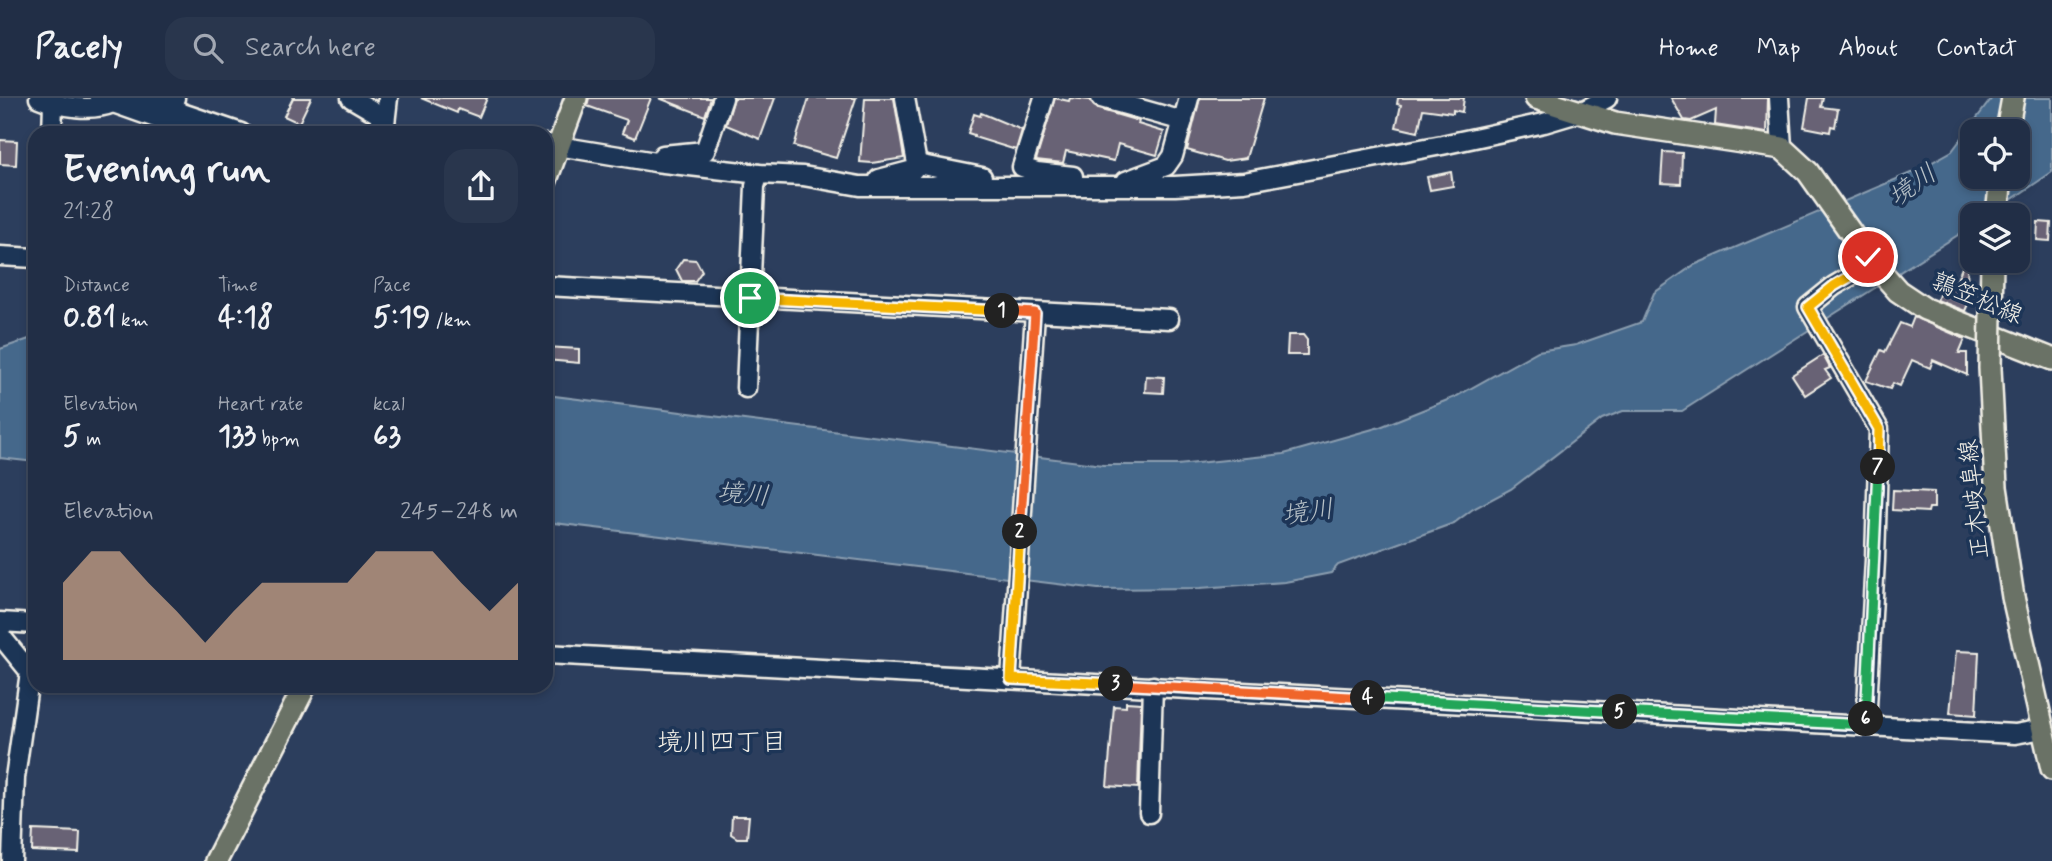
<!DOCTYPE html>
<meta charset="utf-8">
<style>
body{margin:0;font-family:Mynerve,"Klee One",sans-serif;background:#29364d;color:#f1f3f6;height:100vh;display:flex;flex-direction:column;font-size:26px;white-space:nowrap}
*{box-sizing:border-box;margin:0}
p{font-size:23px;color:#a2a8b3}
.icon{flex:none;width:38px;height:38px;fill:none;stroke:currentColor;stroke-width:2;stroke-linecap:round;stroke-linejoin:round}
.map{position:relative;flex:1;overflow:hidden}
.side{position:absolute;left:28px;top:28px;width:525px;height:567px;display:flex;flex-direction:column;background:#212e46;border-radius:21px;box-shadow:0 4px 10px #0003,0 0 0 2px #3e4a5f}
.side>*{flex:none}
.buttons{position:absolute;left:1960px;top:21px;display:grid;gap:14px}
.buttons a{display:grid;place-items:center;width:70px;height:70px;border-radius:14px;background:#212e46;box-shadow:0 4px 10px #0003,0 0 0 2px #3e4a5f;font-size:35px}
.pin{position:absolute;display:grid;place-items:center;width:60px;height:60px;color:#fff;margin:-30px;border:4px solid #fff;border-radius:50%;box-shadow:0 2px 7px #0007}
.km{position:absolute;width:35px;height:35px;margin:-18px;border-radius:50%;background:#222;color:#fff;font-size:19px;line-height:35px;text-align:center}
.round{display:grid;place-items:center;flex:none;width:74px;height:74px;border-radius:21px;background:#29364d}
.head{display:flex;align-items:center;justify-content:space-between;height:119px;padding:0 35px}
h1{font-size:38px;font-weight:700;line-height:52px}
.stats{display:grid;grid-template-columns:repeat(3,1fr);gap:10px;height:119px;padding:7px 35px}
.stats div{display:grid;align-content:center}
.stats b{font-size:30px;font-weight:700}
.stats small{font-size:19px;font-weight:400}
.stats p{font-size:19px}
.chart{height:196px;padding:14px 35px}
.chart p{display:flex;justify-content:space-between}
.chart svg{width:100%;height:126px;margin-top:7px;fill:#d6ab8b;opacity:.7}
header{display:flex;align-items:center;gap:42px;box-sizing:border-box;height:98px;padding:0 35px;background:#212e46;border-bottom:2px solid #3e4a5f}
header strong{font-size:33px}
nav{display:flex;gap:38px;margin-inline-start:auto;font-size:24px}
.search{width:490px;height:63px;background:#29364d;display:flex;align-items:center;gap:18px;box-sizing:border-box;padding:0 24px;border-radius:21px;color:#a2a8b3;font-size:26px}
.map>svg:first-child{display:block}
.water{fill:#45678b;stroke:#8b9eb0;stroke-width:2;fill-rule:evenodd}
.building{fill:#676275;stroke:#f4f1e8;stroke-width:2}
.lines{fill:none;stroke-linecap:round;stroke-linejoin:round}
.minor-casing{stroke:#f4f1e8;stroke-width:23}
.major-casing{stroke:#f4f1e8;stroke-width:26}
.minor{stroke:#1d3557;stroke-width:18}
.major{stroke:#6a7266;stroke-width:21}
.major-bridge-casing{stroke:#f4f1e8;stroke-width:26;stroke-linecap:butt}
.major-bridge{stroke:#6a7266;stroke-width:21}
.split-1-casing{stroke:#fff;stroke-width:14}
.split-2-casing{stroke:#fff;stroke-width:14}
.split-3-casing{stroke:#fff;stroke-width:14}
.split-4-casing{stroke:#fff;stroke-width:14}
.split-5-casing{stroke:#fff;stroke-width:14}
.split-6-casing{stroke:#fff;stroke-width:14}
.split-7-casing{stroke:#fff;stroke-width:14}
.split-8-casing{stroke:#fff;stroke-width:14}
.split-1{stroke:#f5b400;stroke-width:9}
.split-2{stroke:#f0652b;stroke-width:9}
.split-3{stroke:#f5b400;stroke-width:9}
.split-4{stroke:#f0652b;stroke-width:9}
.split-5{stroke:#22a559;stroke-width:9}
.split-6{stroke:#22a559;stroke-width:9}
.split-7{stroke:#22a559;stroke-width:9}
.split-8{stroke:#f5b400;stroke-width:9}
.labels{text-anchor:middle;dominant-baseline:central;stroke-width:7;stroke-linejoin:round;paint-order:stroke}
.street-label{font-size:24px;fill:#f4f1e8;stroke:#1d3557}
.water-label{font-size:26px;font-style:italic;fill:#b7c1c7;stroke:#1d3557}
.neighbourhood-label{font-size:26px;fill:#f4f1e8;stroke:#1d3557}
</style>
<header>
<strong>Pacely</strong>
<div class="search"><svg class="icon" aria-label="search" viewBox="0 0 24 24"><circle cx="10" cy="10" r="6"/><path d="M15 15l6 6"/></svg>Search here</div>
<nav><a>Home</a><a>Map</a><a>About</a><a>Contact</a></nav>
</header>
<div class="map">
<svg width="2052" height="763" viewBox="0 0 2052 763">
<rect width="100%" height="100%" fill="#2c3e5d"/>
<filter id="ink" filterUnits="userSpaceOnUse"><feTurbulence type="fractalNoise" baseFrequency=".0143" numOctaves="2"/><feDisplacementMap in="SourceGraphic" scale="14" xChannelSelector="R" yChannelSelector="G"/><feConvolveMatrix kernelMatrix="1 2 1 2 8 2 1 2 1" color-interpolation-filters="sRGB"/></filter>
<g filter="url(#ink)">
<g class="water">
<path d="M1992,0H2052V74L1989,117H1972V128L1682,313H1623L1602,321L1511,391L1473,411L1454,425L1338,467L1331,475L1285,484L1200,490L1098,491L546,424V297L1103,367H1177L1284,356L1380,329L1455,299L1538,253L1576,247L1642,224L1654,195L1694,167L1918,72L1952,53ZM1972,33H2018V79H1972Z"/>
<polygon points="35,239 35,364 0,360 0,251"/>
</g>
<g class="building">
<polygon points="293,0 311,0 299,25 284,18"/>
<polygon points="421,0 487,0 479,19 458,11 457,15"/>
<polygon points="589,0 651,0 635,40 622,35 627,22 587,8"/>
<polygon points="659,0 711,0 705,18"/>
<polygon points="734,0 775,0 760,41 726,27"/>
<polygon points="809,0 856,0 836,60 794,48"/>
<polygon points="865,0 894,0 904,60 872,65 860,64"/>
<polygon points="1055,0 1069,3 1070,0 1090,2 1098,11 1139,23 1138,26 1164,34 1157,57 1118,46 1114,63 1066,53 1063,65 1036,62"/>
<polygon points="1200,0 1264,0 1246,60 1225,63 1187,52"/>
<polygon points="1398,0 1464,0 1462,14 1453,12 1453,15 1423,11 1418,34 1396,29 1401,7 1397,6"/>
<polygon points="1671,0 1768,0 1767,35 1715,27 1716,12 1691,23 1684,22"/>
<polygon points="1809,0 1823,0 1821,9 1838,11 1835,29 1831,28 1830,34 1804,29"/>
<polygon points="981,15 1022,32 1016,52 974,39 974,37 968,35 974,16 980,18"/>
<polygon points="0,42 17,43 16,67 0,66"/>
<polygon points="1663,54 1682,55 1681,86 1661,85"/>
<polygon points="1451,74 1453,88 1430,92 1427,79"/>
<polygon points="2038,124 2051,125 2050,143 2037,142"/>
<polygon points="1967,158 1968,206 1965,213 1937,202 1946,180 1956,184"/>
<polygon points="683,161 696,162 702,173 695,183 682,183 676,171"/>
<polygon points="1914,219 1965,241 1959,255 1967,255 1967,277 1933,262 1930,270 1912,262 1900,288 1893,285 1890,291 1866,283 1881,252 1885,254 1900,225 1910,229"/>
<polygon points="1288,237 1303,237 1307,242 1307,257 1287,257"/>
<polygon points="546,249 579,251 579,265 546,262"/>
<polygon points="1823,257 1830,270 1825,272 1831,280 1805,297 1792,277"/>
<polygon points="1146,278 1164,279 1163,295 1145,294"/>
<polygon points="1893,392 1934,394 1934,410 1929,410 1928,414 1892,412"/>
<polygon points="1956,553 1979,554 1976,617 1950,615"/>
<polygon points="1126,604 1141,605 1138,690 1107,688 1114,608 1126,609"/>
<polygon points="732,718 749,718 747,740 737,740 731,736"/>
<polygon points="33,732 80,734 79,755 32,753"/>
</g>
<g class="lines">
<defs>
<g id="minor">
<path d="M39,0C60,9 92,14 113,5"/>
<polyline points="99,0 164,23 213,35"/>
<polyline points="127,0 171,7"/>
<polyline points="175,0 171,7 182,15 241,35"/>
<polyline points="351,0 385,20"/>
<polyline points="1044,0 1022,69 1037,74 1073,78"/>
<polyline points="1101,0 1183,23"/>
<polyline points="1779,0 1782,50"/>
<polyline points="52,35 53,6"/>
<polyline points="384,35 388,0"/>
<polyline points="546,46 655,64 759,76 803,78 860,88 1175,88 1244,84 1442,47 1544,25 1581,14 1607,0"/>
<polyline points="663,57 705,53 723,0"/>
<polyline points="917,66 982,79"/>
<polyline points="879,81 913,72 917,66 905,0"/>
<polyline points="1126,83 1166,68 1173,58 1189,0"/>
<polyline points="0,158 35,160"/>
<polyline points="546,188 1169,221"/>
<polyline points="746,290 755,88 759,76"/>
<polyline points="0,524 35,526"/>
<polyline points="0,537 30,574 15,680 12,763"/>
<polyline points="546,556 2015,636 2043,631"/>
<polyline points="1011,581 1035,215"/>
<polyline points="1866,627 1875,462 1879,331 1808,209 1834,188 1873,165"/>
<polyline points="1149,715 1153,588"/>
</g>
<g id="major">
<polyline points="1536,0 1615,25 1782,50 1808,74 1868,159 1898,193 1925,211 2052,261"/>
<polyline points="2007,33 2013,0"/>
<polyline points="546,82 576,0"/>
<polyline points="1997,117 2001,79"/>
<polyline points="2013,499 2052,671"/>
<polyline points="216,763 305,588"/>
</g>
</defs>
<use href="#minor" class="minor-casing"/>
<use href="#major" class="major-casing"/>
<use href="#minor" class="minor"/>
<use href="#major" class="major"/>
<defs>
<polyline id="major-bridge" points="1992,163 1990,270 1996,389 2013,499"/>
</defs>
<use href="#major-bridge" class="major-bridge-casing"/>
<use href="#major-bridge" class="major-bridge"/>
</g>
</g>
<g class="lines" filter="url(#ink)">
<defs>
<polyline id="split-1" points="750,200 1002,213"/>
<polyline id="split-2" points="1002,213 1035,215 1020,434"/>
<polyline id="split-3" points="1020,434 1011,581 1116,586"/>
<polyline id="split-4" points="1116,586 1368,600"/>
<polyline id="split-5" points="1368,600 1620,614"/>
<polyline id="split-6" points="1620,614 1866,627 1866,621"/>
<polyline id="split-7" points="1866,621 1878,369"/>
<polyline id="split-8" points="1868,159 1873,165 1834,188 1808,209 1879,331 1878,369"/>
</defs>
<use href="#split-1" class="split-1-casing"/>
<use href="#split-2" class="split-2-casing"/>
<use href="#split-3" class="split-3-casing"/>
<use href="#split-4" class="split-4-casing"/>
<use href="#split-5" class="split-5-casing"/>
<use href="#split-6" class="split-6-casing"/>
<use href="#split-7" class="split-7-casing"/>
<use href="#split-8" class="split-8-casing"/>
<use href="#split-1" class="split-1"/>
<use href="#split-2" class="split-2"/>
<use href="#split-3" class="split-3"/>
<use href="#split-4" class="split-4"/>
<use href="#split-5" class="split-5"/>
<use href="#split-6" class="split-6"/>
<use href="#split-7" class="split-7"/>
<use href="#split-8" class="split-8"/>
</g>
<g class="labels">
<g class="street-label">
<text transform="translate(1977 201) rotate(23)">鶉笠松線</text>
<text transform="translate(1975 401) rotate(-96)">正木岐阜線</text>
</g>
<g class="water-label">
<text transform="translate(1913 88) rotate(-35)">境川</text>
<text transform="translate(743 397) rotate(5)">境川</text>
<text transform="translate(1308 415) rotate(-8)">境川</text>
</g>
<g class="neighbourhood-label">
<text x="722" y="645">境川四丁目</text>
</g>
</g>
</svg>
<div class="buttons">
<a><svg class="icon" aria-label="locate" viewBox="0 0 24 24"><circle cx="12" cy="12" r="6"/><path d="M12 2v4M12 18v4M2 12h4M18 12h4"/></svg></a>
<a><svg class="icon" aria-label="layers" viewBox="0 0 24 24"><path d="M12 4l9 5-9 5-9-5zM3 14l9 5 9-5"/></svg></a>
</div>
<div class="pin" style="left:750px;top:200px;background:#1e9e55"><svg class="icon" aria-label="arrive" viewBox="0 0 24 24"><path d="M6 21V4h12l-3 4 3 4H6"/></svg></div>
<div class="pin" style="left:1868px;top:159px;background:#d93025"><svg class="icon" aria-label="check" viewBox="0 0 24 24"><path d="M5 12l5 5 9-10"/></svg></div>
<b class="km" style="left:1002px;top:213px">1</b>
<b class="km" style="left:1020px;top:434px">2</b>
<b class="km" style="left:1116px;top:586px">3</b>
<b class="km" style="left:1368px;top:600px">4</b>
<b class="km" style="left:1620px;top:614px">5</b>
<b class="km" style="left:1866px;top:621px">6</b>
<b class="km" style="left:1878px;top:369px">7</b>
<section class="side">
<div class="head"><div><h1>Evening run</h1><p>21:28</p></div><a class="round"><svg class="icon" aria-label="share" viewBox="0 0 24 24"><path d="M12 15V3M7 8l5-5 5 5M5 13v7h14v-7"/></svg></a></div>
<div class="stats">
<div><p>Distance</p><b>0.81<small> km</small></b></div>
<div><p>Time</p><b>4:18</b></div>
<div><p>Pace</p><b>5:19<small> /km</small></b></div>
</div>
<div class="stats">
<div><p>Elevation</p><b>5<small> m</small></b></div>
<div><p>Heart rate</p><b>133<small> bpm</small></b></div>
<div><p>kcal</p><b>63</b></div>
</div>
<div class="chart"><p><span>Elevation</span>245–248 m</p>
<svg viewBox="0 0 160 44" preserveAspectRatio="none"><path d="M0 44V17L10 6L20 6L30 17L40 27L50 38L60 27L70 17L80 17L90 17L100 17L110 6L120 6L130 6L140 17L150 27L160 17V44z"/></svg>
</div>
</section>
</div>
